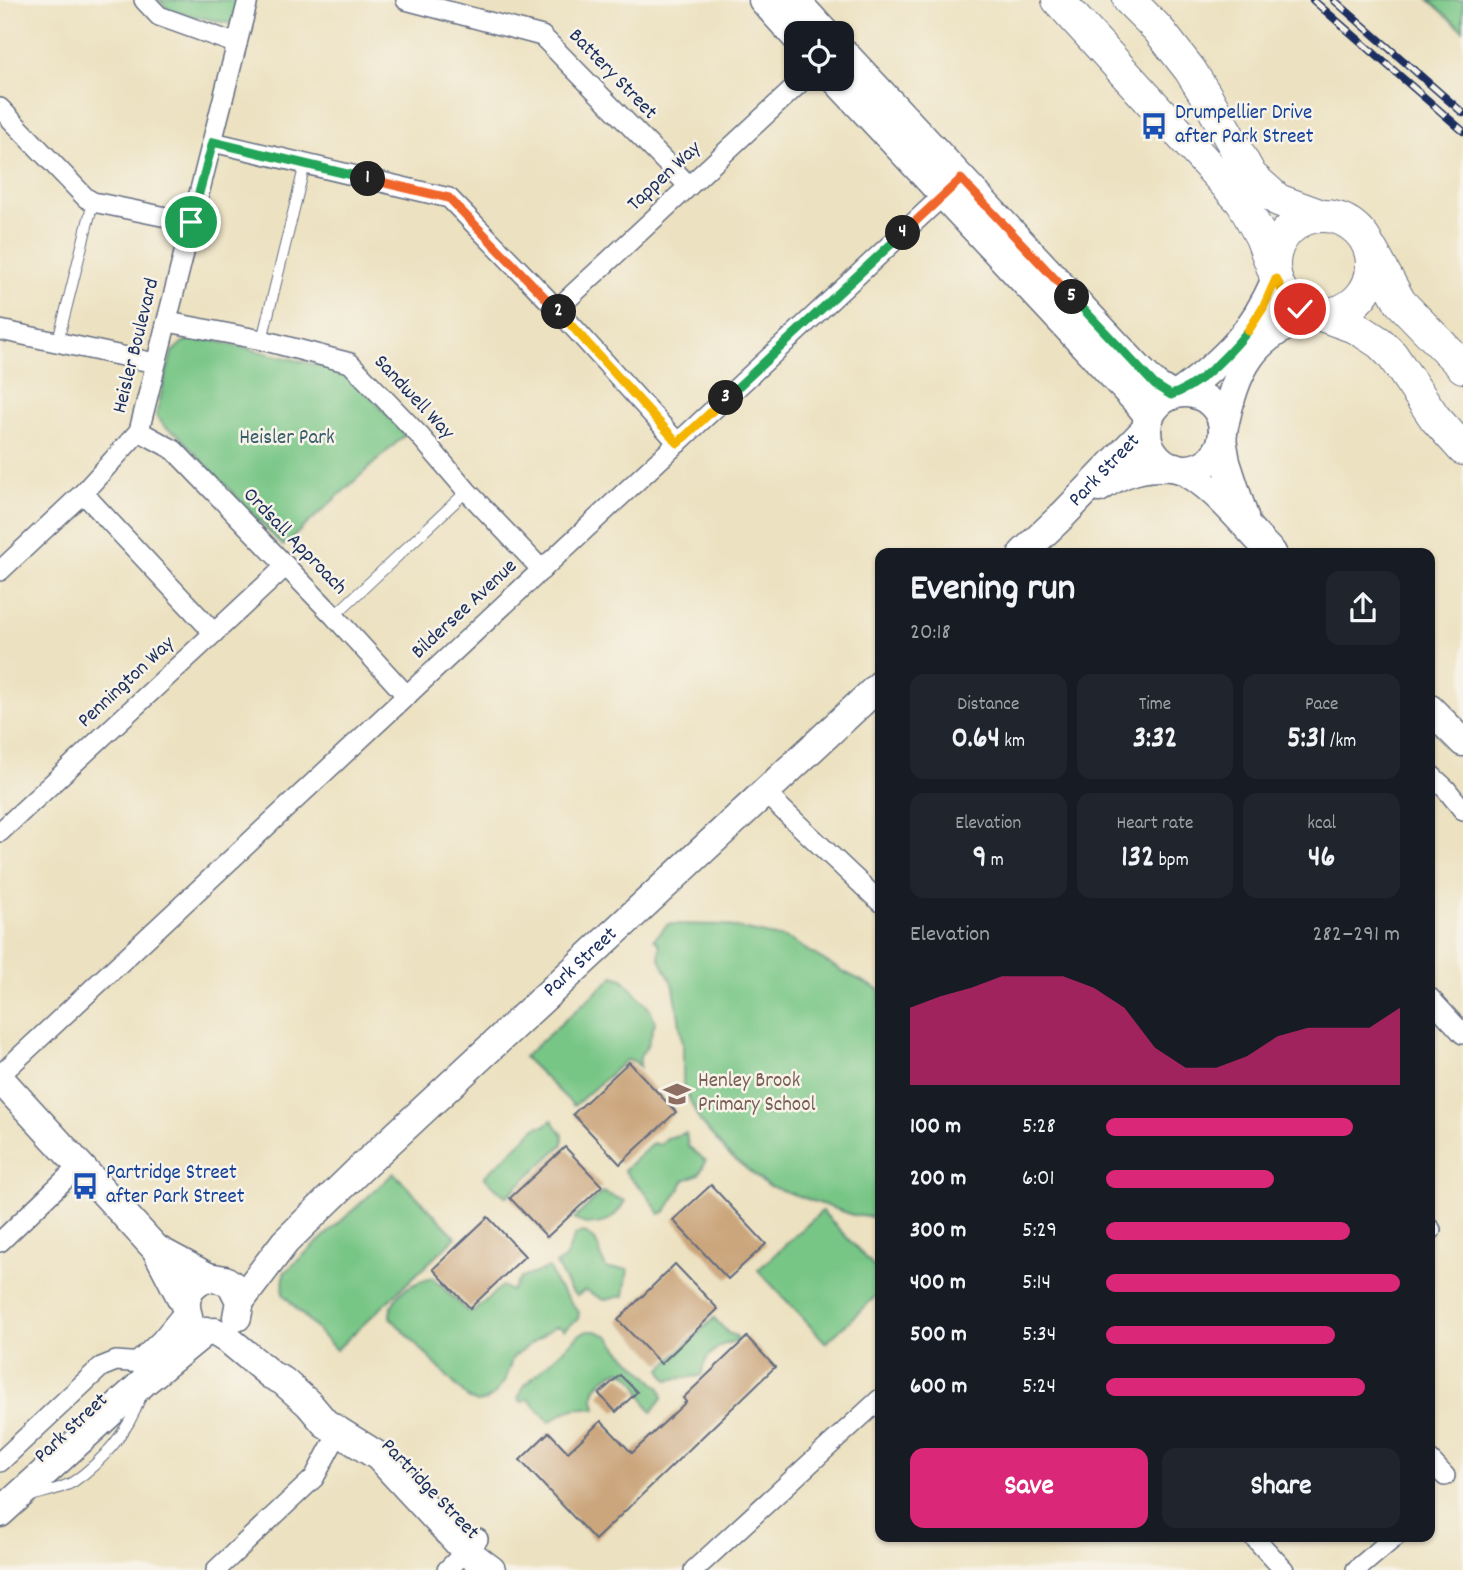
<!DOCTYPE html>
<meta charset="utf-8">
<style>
body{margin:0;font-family:Dekko,sans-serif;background:#20242c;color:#f1f3f6;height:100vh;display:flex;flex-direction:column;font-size:26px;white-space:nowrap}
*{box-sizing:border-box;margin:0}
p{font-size:23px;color:#9ea1a6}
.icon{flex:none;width:38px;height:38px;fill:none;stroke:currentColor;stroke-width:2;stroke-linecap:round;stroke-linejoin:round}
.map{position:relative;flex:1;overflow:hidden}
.side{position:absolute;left:875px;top:548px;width:560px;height:994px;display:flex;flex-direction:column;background:#171b24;border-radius:14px;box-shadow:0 2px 5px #0004}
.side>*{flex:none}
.buttons{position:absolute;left:784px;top:21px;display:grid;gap:14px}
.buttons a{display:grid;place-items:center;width:70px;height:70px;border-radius:14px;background:#171b24;box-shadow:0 2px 5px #0004;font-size:35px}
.pin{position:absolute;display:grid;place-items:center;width:60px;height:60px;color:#fff;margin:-30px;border:4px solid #fff;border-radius:50%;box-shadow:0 2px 7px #0007}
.km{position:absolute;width:35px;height:35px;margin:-18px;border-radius:50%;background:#222;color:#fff;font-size:19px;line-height:35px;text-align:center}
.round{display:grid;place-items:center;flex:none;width:74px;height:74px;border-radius:14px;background:#20242c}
.overview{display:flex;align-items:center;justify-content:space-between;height:119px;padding:0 35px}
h1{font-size:38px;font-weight:800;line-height:52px}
.stats{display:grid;grid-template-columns:repeat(3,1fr);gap:10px;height:119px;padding:7px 35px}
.stats div{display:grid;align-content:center;border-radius:14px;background:#20242c;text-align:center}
.stats b{font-size:30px;font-weight:800}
.stats small{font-size:19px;font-weight:400}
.stats p{font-size:19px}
.chart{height:196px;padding:14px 35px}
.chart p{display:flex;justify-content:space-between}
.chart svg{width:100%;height:126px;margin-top:7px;fill:#db2777;opacity:.7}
.primary-button{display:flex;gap:14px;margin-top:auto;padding:14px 35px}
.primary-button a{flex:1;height:80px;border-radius:14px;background:#db2777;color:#fff;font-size:28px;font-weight:800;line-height:80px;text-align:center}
.primary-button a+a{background:#20242c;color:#f1f3f6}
ul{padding:0 35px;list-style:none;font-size:23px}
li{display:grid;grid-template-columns:112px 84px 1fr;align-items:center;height:52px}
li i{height:18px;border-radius:9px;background:#db2777}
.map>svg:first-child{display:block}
.green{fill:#78c686;stroke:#4a7a72;stroke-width:2}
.building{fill:#cba57b}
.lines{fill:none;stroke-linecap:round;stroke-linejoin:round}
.lane-casing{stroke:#646d80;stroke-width:12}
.street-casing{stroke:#646d80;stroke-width:22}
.secondary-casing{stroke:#646d80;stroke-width:31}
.primary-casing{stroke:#646d80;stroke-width:34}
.lane{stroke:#fff;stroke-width:10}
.street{stroke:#fff;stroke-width:19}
.secondary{stroke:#fff;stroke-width:28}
.primary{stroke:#fff;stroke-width:32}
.rail-casing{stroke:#1b2f5e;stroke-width:8}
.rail{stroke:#f7f3e8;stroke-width:5;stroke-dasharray:16;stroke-linecap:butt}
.split-1-casing{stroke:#fff;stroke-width:14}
.split-2-casing{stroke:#fff;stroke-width:14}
.split-3-casing{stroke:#fff;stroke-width:14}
.split-4-casing{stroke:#fff;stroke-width:14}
.split-5-casing{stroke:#fff;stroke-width:14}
.split-6-casing{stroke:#fff;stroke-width:14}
.split-7-casing{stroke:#fff;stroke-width:14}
.split-1{stroke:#22a559;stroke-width:9}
.split-2{stroke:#f0652b;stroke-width:9}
.split-3{stroke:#f5b400;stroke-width:9}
.split-4{stroke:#22a559;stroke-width:9}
.split-5{stroke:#f0652b;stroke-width:9}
.split-6{stroke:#22a559;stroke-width:9}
.split-7{stroke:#f5b400;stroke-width:9}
.labels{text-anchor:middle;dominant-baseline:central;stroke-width:5;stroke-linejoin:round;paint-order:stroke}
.street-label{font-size:21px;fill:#1b2f5e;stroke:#f7f3e8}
.transit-label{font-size:21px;fill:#164399;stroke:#f7f3e8;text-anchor:start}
.park-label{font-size:21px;fill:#375c6a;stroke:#f7f3e8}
.education-label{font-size:21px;fill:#785e54;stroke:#f7f3e8;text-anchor:start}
</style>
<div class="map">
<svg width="1463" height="1570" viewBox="0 0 1463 1570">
<rect width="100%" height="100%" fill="#f7f3e8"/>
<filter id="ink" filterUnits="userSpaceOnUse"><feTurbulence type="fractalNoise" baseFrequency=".0143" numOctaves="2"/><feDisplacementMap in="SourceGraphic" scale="14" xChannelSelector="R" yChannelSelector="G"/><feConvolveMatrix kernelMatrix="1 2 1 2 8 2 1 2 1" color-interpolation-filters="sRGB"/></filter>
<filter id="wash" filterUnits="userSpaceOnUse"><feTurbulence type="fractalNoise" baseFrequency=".00686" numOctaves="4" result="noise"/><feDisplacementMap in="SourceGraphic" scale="28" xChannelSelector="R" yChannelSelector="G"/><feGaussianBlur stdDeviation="1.57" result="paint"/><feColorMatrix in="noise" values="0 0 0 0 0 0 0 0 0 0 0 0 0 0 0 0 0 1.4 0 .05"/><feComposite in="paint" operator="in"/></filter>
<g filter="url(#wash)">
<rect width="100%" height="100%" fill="#ece1c0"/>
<g class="green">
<polygon points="159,0 239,0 233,24 170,11"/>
<polygon points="1429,0 1463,0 1463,30"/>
<polygon points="199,337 350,373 405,435 283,546 177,434 165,427 156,415 172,352 183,342"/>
<polygon points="668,924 724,925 788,939 844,972 880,990 880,1218 853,1215 767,1185 728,1154 699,1120 683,1085 683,1044 674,987 659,957 660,945 654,939"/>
<polygon points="614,976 623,979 650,1009 655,1022 648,1045 640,1056 640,1067 634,1061 626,1060 574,1106 524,1057"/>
<polygon points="552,1120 563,1135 563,1144 506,1197 484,1177 538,1126 544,1126"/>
<polygon points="686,1133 688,1146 706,1161 699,1174 685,1180 666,1211 660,1214 644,1191 631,1179 624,1170 653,1143 660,1145 667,1138"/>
<polygon points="394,1173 456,1237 336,1350 283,1294 284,1273"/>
<path d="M602,1192L625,1201C614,1222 595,1231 574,1219Z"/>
<polygon points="822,1211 880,1273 880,1292 826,1343 758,1270"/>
<path d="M583,1232C604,1242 596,1254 607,1269H628L624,1296L604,1300L585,1290L577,1296L570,1290L556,1264L565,1259L575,1235Z"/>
<path d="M549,1268L555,1283L579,1312L578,1319L564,1330L559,1327H554L513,1357L504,1382L493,1396L485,1401L477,1403L469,1399L390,1317C390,1301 402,1289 417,1283C423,1280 427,1281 432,1277L466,1310L473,1312L502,1286L511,1291L521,1278Z"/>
<path d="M714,1318L728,1333L736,1336L738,1341C721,1342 702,1356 702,1374L699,1376L667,1380L661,1369Z"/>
<path d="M588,1331H596L609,1336L619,1349L660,1388L663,1397L652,1412C637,1397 644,1381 620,1370C609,1375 593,1383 594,1398C594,1402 596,1405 596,1409C576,1406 565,1410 550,1422L528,1399L521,1402L518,1399L523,1387L580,1334Z"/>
</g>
<g id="blocks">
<g class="building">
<polygon points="629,1062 676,1112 620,1164 573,1114"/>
<polygon points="565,1147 602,1186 547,1237 510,1198"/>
<polygon points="711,1185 766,1244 728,1279 673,1220"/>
<polygon points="488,1217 525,1256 470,1308 433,1269"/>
<polygon points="675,1264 718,1309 661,1364 618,1320"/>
<polygon points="747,1337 775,1367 595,1540 520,1460 549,1432 568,1452 601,1421 632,1453 686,1402 683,1398"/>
<polygon points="620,1375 637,1392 616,1412 599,1394"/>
</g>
</g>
</g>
<g filter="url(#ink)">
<use href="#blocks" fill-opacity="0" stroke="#646d80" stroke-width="2"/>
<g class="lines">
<defs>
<g id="lane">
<polyline points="262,340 305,164"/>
<polyline points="58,341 93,202"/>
<polyline points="334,616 467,491"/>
<path d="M31,1496C45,1492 61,1489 73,1482C102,1462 129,1431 140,1398"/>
</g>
<g id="street">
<polyline points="144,0 159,16 237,44"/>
<polyline points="406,0 542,36 689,186"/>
<polyline points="0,108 86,198 93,202 191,222"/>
<polyline points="213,142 449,198 557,309 678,443"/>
<polyline points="557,309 804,79"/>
<polyline points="168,322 262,340 350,363 419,435 467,491 542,570"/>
<polyline points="0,330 155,363"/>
<polyline points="139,431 174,450 334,616 407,696"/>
<polyline points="83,493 214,633"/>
<polyline points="0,571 83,493 139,431 248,0"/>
<polyline points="1430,774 1446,789 1463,810"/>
<polyline points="765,793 880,902"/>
<polyline points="0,832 286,566"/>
<polyline points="1430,998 1463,1034"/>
<polyline points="0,1075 951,188"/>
<polyline points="1430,1229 1431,1230"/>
<polyline points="0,1242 79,1166"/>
<polyline points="1430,1460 1445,1476"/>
<polyline points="0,1462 101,1367 116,1361 143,1363"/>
<polyline points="1253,1536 1284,1570"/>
<polyline points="216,1570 314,1478 338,1433"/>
<polyline points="447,1570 478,1539"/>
<polyline points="694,1570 880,1399"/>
<polyline points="1356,1570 1396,1536"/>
</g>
<g id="secondary">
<polyline points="763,0 796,37"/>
<polyline points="795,0 825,33"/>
<polyline points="842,51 1143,373 1155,385 1171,395"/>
<polyline points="835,79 1138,403 1147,414 1147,424"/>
<circle cx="1185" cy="431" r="38"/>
<path d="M1180,393C1226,359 1253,332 1276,279"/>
<path d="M1223,431C1236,368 1251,334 1316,314"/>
<polyline points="1222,439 1226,462 1244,517"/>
<path d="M1179,468C1217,487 1242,524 1272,553"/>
<path d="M1099,488C1123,471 1146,465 1175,467"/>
<path id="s1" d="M1023,553L1063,515L1147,428"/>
<polyline points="1430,709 1463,742"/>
<polyline points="0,1079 156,1249 185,1305"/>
<polyline points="156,1249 208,1277 225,1280 232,1285 240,1301 237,1317"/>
<path id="s2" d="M240,1301L285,1242L360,1169L880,685"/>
<path d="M188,1316C182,1298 189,1283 208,1277"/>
<polyline points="215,1332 230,1341 271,1375 283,1381 309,1404 325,1423 378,1456 466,1551 491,1570"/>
<polyline points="144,1362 164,1343 187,1315"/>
<polyline points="0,1513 145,1381 206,1331"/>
</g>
<g id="primary">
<polyline points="1058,0 1242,202 1261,237 1275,274"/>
<polyline points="1129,0 1158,29 1190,70 1208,99 1251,176 1278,200 1322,216"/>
<circle cx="1323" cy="265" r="49"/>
<polyline points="1372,251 1400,302 1463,367"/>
<polyline points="1321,315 1357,328 1380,343 1392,355 1435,418 1463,449"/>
</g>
</defs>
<use href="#lane" class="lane-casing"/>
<use href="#street" class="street-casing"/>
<use href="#secondary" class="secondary-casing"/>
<use href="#primary" class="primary-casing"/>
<use href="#lane" class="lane"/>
<use href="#street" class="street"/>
<use href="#secondary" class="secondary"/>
<use href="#primary" class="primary"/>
<defs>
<g id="rail">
<polyline points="1313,0 1463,131"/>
<polyline points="1334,0 1463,113"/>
</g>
</defs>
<use href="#rail" class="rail-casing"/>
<use href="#rail" class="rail"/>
</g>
</g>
<g class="lines" filter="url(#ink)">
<defs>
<polyline id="split-1" points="191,222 213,142 368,179"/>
<polyline id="split-2" points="368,179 449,198 559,312"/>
<polyline id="split-3" points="559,312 678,443 726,398"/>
<polyline id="split-4" points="726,398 903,233"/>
<polyline id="split-5" points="903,233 961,179 1072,297"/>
<path id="split-6" d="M1072,297L1155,385L1171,395C1200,386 1229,354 1248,331"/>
<polyline id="split-7" points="1248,331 1263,308 1276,279 1287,299 1300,309"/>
</defs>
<use href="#split-1" class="split-1-casing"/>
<use href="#split-2" class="split-2-casing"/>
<use href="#split-3" class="split-3-casing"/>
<use href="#split-4" class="split-4-casing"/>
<use href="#split-5" class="split-5-casing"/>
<use href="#split-6" class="split-6-casing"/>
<use href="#split-7" class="split-7-casing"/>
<use href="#split-1" class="split-1"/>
<use href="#split-2" class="split-2"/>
<use href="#split-3" class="split-3"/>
<use href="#split-4" class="split-4"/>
<use href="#split-5" class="split-5"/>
<use href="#split-6" class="split-6"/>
<use href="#split-7" class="split-7"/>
</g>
<defs>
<symbol id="bus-bare" viewBox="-9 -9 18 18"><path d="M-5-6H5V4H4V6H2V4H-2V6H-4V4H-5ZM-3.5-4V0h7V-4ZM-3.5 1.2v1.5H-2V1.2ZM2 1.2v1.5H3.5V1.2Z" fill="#1a4fb4" stroke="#f7f3e8" stroke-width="2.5" paint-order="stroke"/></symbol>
<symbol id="school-bare" viewBox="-9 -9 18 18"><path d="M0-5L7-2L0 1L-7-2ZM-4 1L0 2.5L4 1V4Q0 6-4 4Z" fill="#8d6e63" stroke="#f7f3e8" stroke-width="2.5" paint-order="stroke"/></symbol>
</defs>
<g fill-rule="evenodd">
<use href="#bus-bare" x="1135" y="107" width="38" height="38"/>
<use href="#school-bare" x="658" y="1075" width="38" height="38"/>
<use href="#bus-bare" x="66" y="1167" width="38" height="38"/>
</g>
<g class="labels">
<g class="street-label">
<text transform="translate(612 75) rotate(46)">Battery Street</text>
<text transform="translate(665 177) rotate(-43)">Tappen Way</text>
<text transform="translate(137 346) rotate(-76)">Heisler Boulevard</text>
<text transform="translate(413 398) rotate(47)">Sandwell Way</text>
<text stroke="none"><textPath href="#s1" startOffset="116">Park Street</textPath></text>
<text transform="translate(294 542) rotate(46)">Ordsall Approach</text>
<text transform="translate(465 610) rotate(-43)">Bildersee Avenue</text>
<text transform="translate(127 683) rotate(-43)">Pennington Way</text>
<text stroke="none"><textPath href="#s2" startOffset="481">Park Street</textPath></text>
<text transform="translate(72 1429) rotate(-43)">Park Street</text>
<text transform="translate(429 1490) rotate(46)">Partridge Street</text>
</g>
<g class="transit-label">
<text x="1175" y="114">Drumpellier Drive<tspan x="1175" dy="24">after Park Street</tspan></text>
<text x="106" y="1174">Partridge Street<tspan x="106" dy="24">after Park Street</tspan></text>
</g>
<g class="park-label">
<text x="287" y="439">Heisler Park</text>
</g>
<g class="education-label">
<text x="698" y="1082">Henley Brook<tspan x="698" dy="24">Primary School</tspan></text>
</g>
</g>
</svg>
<div class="buttons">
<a><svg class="icon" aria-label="locate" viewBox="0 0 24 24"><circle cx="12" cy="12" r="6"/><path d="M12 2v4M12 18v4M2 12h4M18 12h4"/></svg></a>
</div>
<div class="pin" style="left:191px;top:222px;background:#1e9e55"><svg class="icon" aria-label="arrive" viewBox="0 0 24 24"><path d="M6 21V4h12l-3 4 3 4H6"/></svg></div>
<div class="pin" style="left:1300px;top:309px;background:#d93025"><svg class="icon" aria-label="check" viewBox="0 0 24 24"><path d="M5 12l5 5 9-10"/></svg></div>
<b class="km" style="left:368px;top:179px">1</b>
<b class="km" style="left:559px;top:312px">2</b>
<b class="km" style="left:726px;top:398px">3</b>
<b class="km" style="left:903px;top:233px">4</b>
<b class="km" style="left:1072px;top:297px">5</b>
<section class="side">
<div class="overview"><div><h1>Evening run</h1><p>20:18</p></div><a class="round"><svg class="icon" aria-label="share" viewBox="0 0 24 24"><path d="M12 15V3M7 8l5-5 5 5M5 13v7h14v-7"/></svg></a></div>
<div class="stats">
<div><p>Distance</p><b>0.64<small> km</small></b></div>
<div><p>Time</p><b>3:32</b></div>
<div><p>Pace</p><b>5:31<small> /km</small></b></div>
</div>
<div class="stats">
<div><p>Elevation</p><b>9<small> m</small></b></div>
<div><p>Heart rate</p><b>132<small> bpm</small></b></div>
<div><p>kcal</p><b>46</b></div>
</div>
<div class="chart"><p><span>Elevation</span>282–291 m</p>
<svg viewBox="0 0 160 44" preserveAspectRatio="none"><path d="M0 44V17L10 13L20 10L30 6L40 6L50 6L60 10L70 17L80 31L90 38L100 38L110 34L120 27L130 24L140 24L150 24L160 17V44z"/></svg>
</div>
<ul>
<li><b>100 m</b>5:28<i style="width:84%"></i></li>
<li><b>200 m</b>6:01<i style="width:57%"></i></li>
<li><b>300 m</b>5:29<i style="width:83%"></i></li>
<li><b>400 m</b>5:14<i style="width:100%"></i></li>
<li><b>500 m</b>5:34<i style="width:78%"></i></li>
<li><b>600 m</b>5:24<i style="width:88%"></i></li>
</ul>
<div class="primary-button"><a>Save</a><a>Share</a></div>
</section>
</div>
